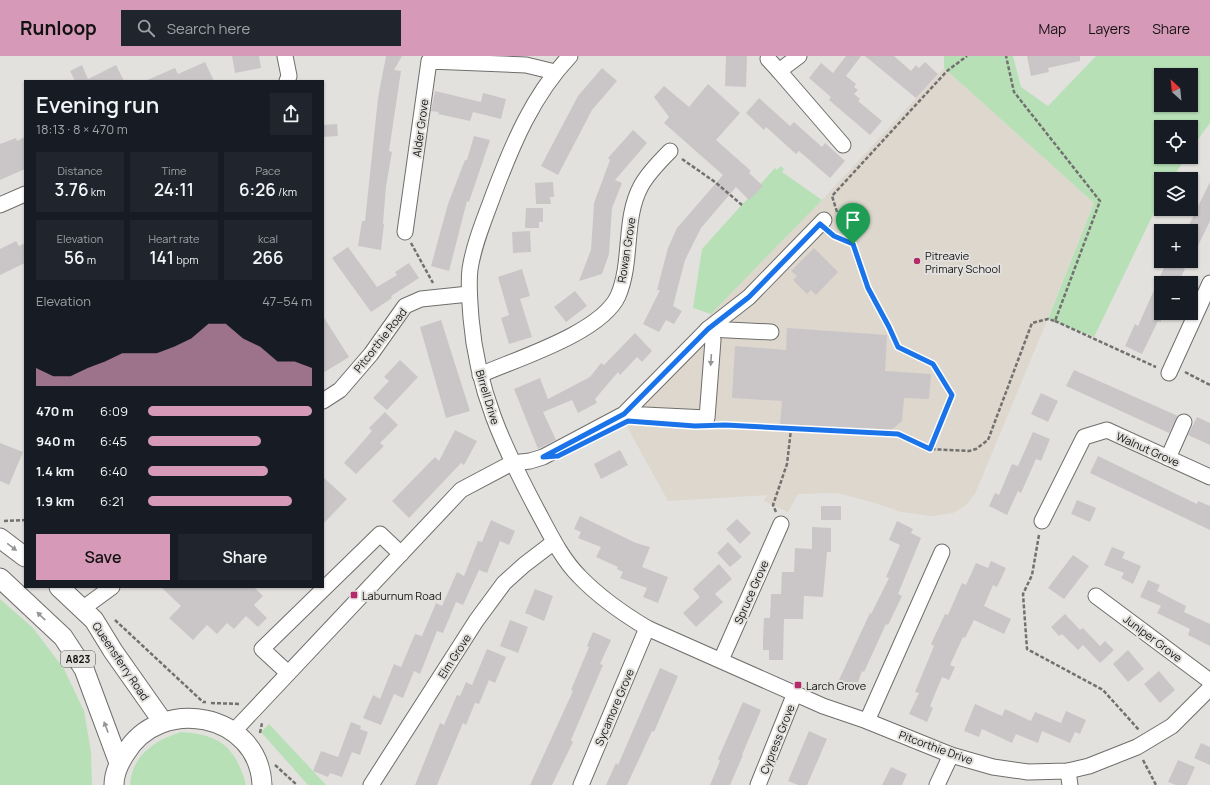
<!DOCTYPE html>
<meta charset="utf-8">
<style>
body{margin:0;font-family:Manrope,sans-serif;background:#20242c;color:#f1f3f6;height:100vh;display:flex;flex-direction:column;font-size:15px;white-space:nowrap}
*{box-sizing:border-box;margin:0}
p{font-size:13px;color:#9ea1a6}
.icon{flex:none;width:22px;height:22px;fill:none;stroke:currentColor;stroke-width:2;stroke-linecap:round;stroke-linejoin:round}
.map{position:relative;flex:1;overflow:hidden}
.drawer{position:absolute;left:24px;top:24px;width:300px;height:508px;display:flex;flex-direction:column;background:#171b24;border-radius:0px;box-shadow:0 1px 3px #0004}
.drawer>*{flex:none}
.needle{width:26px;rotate:333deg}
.fabs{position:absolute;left:1154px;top:12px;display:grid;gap:8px}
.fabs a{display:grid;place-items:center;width:44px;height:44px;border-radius:0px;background:#171b24;box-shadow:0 1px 3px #0004;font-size:20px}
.pin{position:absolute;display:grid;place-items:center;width:34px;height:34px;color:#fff;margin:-41px -17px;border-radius:50% 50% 50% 0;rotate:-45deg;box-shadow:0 0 4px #0007}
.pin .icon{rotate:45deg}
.round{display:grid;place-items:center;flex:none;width:42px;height:42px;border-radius:0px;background:#20242c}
.headline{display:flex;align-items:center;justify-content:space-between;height:68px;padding:0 12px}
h1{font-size:22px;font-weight:600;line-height:30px}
.figures{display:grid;grid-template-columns:repeat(3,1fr);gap:6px;height:68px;padding:4px 12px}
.figures div{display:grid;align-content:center;border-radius:0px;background:#20242c;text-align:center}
.figures b{font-size:17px;font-weight:600}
.figures small{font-size:11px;font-weight:400}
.figures p{font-size:11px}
.chart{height:112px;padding:8px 12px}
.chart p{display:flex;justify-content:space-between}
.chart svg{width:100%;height:72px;margin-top:4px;fill:#d699b7;opacity:.7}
.button{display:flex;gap:8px;margin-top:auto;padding:8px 12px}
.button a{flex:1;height:46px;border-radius:0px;background:#d699b7;color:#111;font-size:16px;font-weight:600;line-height:46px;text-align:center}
.button a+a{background:#20242c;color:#f1f3f6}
ul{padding:0 12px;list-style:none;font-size:13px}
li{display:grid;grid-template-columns:64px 48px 1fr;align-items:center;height:30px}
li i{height:10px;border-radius:5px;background:#d699b7}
header{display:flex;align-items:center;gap:24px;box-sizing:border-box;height:56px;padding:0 20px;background:#d699b7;color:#111}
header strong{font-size:19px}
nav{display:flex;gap:22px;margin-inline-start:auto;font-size:14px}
.search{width:280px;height:36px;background:#20242c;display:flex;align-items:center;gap:10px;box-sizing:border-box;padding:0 14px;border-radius:0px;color:#9ea1a6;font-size:15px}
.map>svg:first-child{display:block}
.built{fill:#ddd7cd}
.green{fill:#b7e0b7;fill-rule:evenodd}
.building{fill:#cac6c8}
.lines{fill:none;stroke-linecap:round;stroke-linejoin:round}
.minor-casing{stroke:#6f6e6b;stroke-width:17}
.major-casing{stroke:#6f6e6b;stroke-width:21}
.path{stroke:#72716f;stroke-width:2.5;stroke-dasharray:4 2;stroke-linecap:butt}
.minor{stroke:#fff;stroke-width:15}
.major{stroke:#fff;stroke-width:19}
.oneway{fill:#969595}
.route-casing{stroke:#fff;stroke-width:8}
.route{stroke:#1a73e8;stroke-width:5}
.poi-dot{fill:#b42b69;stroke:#e3e1de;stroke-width:1.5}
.labels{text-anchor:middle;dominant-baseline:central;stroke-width:4;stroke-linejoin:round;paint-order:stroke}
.shield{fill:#e3e1de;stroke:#535250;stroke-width:1}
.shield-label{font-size:10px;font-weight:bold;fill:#151413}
.street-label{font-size:11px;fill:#151413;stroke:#e3e1de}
.poi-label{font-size:11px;fill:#151413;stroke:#e3e1de;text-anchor:start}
</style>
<header>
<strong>Runloop</strong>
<div class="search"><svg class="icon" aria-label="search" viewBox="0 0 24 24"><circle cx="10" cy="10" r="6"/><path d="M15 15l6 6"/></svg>Search here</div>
<nav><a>Map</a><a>Layers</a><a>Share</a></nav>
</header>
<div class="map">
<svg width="1210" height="729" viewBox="0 0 1210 729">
<rect width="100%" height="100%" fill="#e3e1de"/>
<polygon class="built" points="944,12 1094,147 1046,267 975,438 966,449 953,457 932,460 901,456 875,447 837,437 798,438 788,456 764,445 767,439 668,445 626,369 559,404 553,392 623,356 711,258 822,144"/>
<g class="green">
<path d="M944,0H1013L1021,31L1048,50L1096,0H1210V67L1191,93V71H1161V101H1186L1172,123H1161V142L1094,281L1048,263L1094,147L944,12ZM1161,19H1191V49H1161Z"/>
<polygon points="781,110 784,113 782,116 822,144 711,258 693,252 702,193 775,112 777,114"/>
<polygon points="0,543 33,572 64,613 84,655 91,696 92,729 0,729"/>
<polygon points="269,668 326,729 308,729 261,676"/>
<path d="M181,676C220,678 236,692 246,729H130C132,699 155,684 181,676Z"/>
</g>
<g class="building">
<polygon points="232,0 259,0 261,12 235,17"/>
<polygon points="386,0 402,0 394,14 401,15 389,95 392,96 386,130 383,168 384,168 381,194 358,190 362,165 365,165 378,42"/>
<polygon points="726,0 747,0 746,31 725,30"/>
<polygon points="846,0 861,0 846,20 856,28 854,31 858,34 854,38 860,43 858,45 882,65 870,79 829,44 831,41 809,22 821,7 833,17"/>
<polygon points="865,0 894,0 911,15 916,9 919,12 925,6 938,18 916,42"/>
<polygon points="1027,0 1080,0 1080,5 1048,12 1049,16 1031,20"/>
<polygon points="205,6 214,25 145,25 175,12 178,18"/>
<polygon points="82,9 88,23 116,9 124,25 75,25 70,15"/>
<polygon points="602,12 617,25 592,54 558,119 541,110 578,40"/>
<polygon points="708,28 740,57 716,84 751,115 749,117 763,130 749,144 736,131 701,172 685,204 673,250 682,255 674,268 666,264 659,276 643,268 660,234 657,234 668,192 677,172 723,119 664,67 669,61 654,41 664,30 689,51"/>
<polygon points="435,35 481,46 483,37 506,43 501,63 473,56 470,65 438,58 439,56 431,55"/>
<polygon points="759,42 790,70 794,66 822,91 825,87 845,105 830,122 799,95 796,98 766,71 764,74 746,57"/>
<polygon points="337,68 338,80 323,81 323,69"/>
<polygon points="633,74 647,87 615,124 622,127 612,152 609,198 602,218 579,225 591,194 594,147 610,104 608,102"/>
<polygon points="474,80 490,84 469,146 467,145 449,215 431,210 448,148 465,104 467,104"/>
<polygon points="25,81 25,113 0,124 0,88 16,82 17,85"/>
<polygon points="553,126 554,141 550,141 551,148 536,148 535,127"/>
<polygon points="1210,126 1210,165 1191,204 1191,175 1186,175"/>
<polygon points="526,152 543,152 543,166 539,166 539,172 525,172"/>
<polygon points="530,175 531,196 513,197 512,176"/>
<polygon points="16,185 19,190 25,187 25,207 0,219 0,193"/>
<polygon points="348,191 377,231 397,219 395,216 409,207 419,222 391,240 392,242 371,256 332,202"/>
<polygon points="814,192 838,216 816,239 811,234 807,238 793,224 797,220 791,215"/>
<polygon points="1167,205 1185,213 1178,227 1161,227 1161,266 1158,265 1142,298 1125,290 1135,268 1138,270"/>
<polygon points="522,213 530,240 520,243 532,281 509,288 501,262 509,259 498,221"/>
<polygon points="575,235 587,250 566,266 554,251"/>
<polygon points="323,260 349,301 323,317"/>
<polygon points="441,264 470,355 446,362 420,271"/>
<polygon points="787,272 887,279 885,315 931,318 929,343 904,342 902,365 889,376 780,369 782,345 732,342 735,290 786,294"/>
<polygon points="635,277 652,295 642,306 637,301 620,319 618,316 595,343 597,347 578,357 572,344 543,356 556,384 538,393 514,333 540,322 548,343 590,321 601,307 604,309"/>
<polygon points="400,304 418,321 387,354 373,342 389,325 384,321"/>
<polygon points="1074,314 1178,360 1169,377 1066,330"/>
<polygon points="1041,337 1058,345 1048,366 1031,358"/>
<polygon points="385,356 398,369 380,387 384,390 356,418 344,407 372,375 369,372"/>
<polygon points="1197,361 1210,367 1210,389 1188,379"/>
<polygon points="455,374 477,385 464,409 461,407 409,462 392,445 435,401 439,405"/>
<polygon points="1033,376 1050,383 1041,405 1036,403 1021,437 1018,435 1007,459 989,450 995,437 999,439 1012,408 1018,410"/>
<polygon points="0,387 23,396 9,429 0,425"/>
<polygon points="620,394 628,409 601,423 594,408"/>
<polygon points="1098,400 1197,448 1198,445 1210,450 1210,474 1090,417"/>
<polygon points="323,421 347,443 323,468"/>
<polygon points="1077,444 1096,452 1090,466 1071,458"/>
<rect x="821" y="450" width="20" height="14"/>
<polygon points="580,460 636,487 650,491 642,511 668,521 658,547 643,541 647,532 620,522 623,516 617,513 618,511 596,501 601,491 578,482 581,476 574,473"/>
<polygon points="737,463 751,477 740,488 726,473"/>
<polygon points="491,464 515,475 509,489 500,485 487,517 479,514 463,549 456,546 443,577 437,575 420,618 414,615 403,642 394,638 381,669 363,662 373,639 380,643 394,608 401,611 415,578 422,580 436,547 442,550 457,516 464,520 478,485 482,486"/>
<polygon points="897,465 913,473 911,477 921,482 898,538 902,540 888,569 886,568 864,616 862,615 855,634 838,626 870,557 871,558 889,522 886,521 900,489 889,484"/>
<polygon points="812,471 831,472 831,496 827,496 823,541 804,540 803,563 784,563 783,604 769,604 769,594 763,594 763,583 764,562 770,562 771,538 781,538 782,516 794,516 795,492 812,493"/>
<polygon points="728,486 742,501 730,511 717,497"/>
<polygon points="1112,491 1125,496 1122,502 1141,510 1133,528 1121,522 1124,517 1104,509"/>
<polygon points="1073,499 1089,510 1064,543 1048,532"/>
<polygon points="991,505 1006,512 997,531 993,529 984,550 1011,563 1004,578 974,564 965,582 963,581 950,609 955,611 949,624 942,621 930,650 933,652 927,666 909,658 919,637 915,636 934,590 931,588 945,558 948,559 962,527 966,529 976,507 988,512"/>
<polygon points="719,508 732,523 715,538 723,546 696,571 683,557 699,542 699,540 693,533"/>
<polygon points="1148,524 1160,529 1157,535 1186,550 1184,556 1210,568 1210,590 1188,579 1190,573 1157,557 1161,550 1140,541"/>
<polygon points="161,531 254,531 263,540 254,549 267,562 258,571 246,560 234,573 227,567 217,578 207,569 193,584 169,562 181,550"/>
<polygon points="535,533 553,540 544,565 525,557"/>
<polygon points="1065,558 1080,574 1083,572 1100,590 1105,585 1114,594 1100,607 1083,589 1078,594 1062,578 1059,580 1051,571"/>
<polygon points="510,564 528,571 518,597 500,590"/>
<polygon points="593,576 611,584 600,608 603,609 571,684 573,686 552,729 530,729 573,635 571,634 589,591 587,590"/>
<polygon points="487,593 506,601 495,627 489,624 479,648 475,647 466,669 463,667 437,729 415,729 440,667 444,669 457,639 460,640 466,626 472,629"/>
<polygon points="1128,594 1144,613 1128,626 1113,608"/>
<polygon points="660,612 678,620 654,676 652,675 627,729 606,729 616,707 618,709"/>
<polygon points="1159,615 1175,634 1160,647 1144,628"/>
<polygon points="743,646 761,654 742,699 743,699 730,729 710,729 720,705 718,703"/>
<polygon points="975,648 1002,660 1005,653 1031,665 1035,656 1061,667 1066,655 1086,664 1080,678 1075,676 1070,687 1042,675 1038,687 1016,678 1012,687 982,673 979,681 964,675"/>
<polygon points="351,666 361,670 360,673 368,676 360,699 352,696 342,721 330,717 328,721 313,715 321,695 338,701"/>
<polygon points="809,675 827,683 807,729 798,729 788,725"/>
<polygon points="1201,687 1210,691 1210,709 1194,702"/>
<polygon points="1178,704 1195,711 1187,729 1176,729 1168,726"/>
<polygon points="891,711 907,718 902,729 882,729"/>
</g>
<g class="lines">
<defs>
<g id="minor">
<polyline points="285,0 289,20 287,25"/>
<path d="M570,0C533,39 513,87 494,137C485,162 474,187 470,213C468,229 470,246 471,262C477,334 503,390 537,454C549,476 561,502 579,520C599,541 622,557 647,572L823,650L867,665L951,699L993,711L1028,716L1068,715L1089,710L1137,691L1172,670L1210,632"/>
<polyline points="799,0 779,15 843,89"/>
<polyline points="768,3 779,15"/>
<polyline points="0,149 25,138"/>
<polyline points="405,176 429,5 526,9 555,16"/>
<polyline points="708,273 749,241 824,164"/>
<polyline points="708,273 771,276"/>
<polyline points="1169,317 1210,227"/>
<path d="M480,319C516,303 601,277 618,240C633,205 623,163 641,130C648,117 660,105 670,95"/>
<polyline points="323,345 340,334 371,298 405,250 421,243 469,238"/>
<polyline points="1168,402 1184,366"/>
<polyline points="1042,465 1084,381 1107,374 1210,421"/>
<polyline points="1096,540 1210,625"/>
<polyline points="82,553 112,531"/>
<polyline points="721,604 781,468"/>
<polyline points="288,617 262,593 380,478 401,498"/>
<polyline points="867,665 942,496"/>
<polyline points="233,676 461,434 512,407 530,405 543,401 624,358 708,273 713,284 707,362 624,358"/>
<polyline points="1068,715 1070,729"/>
<polyline points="371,729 476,565 504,527 524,509 554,486"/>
<polyline points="581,729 647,572"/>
<polyline points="758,729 795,637"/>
<polyline points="937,729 951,699"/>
</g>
<g id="major">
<polyline points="0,482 25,501"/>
<polyline points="0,522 63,581 84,613 119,707"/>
<polyline points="59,531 94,564 113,595 163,666"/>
<path d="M114,729C114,718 119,707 125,698C160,638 259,657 262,729"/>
</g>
</defs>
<use href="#minor" class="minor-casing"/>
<use href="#major" class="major-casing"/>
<g class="path">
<polyline points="682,103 715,126 742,149"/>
<polyline points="837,156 832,140 947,15 967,0"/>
<polyline points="840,162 843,172 853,188 868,232 889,271 898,291 933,308 952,339 930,393"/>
<polyline points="830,177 852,188"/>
<polyline points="411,187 433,227"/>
<polyline points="1055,265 1156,311"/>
<polyline points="1185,316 1210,329"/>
<polyline points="719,370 898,378 930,393 969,395 976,393 988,384 1032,267 1048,263 1055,265 1100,145 1014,36 1006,0"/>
<polyline points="776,456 773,449 787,408 791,373"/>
<polyline points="4,465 25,464"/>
<polyline points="1039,479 1032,519 1023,538 1027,593 1103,634 1139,674"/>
<polyline points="115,564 203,646 206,646"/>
<polyline points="211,647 240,648"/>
<polyline points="260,677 262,667"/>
<polyline points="1143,704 1156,729"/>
<polyline points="275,709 297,729"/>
</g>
<use href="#minor" class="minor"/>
<use href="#major" class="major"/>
</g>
<defs><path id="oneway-solid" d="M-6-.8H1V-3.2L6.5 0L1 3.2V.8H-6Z"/></defs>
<g class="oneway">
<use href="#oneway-solid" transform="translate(711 304) rotate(94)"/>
<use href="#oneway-solid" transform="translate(12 491) rotate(37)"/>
<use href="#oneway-solid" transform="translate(41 560) rotate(-136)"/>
<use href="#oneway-solid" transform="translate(106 671) rotate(-111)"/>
</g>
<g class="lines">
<defs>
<polygon id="route" points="820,168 834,180 853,188 868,232 889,271 898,291 933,308 952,339 930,393 898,378 725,369 695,370 628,365 558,400 543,401 624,358 708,273 749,241"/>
</defs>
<use href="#route" class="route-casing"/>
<use href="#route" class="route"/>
</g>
<g class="poi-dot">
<circle cx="917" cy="205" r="4"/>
<rect x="350" y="535" width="8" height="8" rx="2"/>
<rect x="794" y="625" width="8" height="8" rx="2"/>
</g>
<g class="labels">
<rect class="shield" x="61" y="595" width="34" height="16" rx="3"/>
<g class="shield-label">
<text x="78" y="603">A823</text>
</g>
<g class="street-label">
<text transform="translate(420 72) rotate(-82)">Alder Grove</text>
<text transform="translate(626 194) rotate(-81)">Rowan Grove</text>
<text transform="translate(380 284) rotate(-52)">Pitcorthie Road</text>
<text transform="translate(488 341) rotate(73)">Birrell Drive</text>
<text transform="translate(1148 393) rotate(24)">Walnut Grove</text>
<text transform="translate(751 536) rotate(-66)">Spruce Grove</text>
<text transform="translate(1153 582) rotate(37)">Juniper Grove</text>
<text transform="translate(454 600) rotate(-57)">Elm Grove</text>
<text transform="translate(121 605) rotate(56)">Queensferry Road</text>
<text transform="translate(614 651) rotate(-67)">Sycamore Grove</text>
<text transform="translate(777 683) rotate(-68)">Cypress Grove</text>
<text transform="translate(936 691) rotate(20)">Pitcorthie Drive</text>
</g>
<g class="poi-label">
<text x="925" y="199">Pitreavie<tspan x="925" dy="13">Primary School</tspan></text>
<text x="362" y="539">Laburnum Road</text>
<text x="806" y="629">Larch Grove</text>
</g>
</g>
</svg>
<div class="fabs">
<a><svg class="needle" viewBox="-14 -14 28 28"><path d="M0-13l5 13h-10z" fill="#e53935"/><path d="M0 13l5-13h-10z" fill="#9ea1a6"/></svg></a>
<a><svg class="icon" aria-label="locate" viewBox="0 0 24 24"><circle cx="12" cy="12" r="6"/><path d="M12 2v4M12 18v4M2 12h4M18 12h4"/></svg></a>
<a><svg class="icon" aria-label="layers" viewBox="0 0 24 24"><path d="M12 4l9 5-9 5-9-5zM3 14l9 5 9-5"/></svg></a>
<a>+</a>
<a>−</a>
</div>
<div class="pin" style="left:853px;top:188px;background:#1e9e55"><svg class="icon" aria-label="arrive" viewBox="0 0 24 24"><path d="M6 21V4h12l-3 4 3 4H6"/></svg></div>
<section class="drawer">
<div class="headline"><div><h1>Evening run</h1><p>18:13 · 8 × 470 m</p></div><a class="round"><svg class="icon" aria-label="share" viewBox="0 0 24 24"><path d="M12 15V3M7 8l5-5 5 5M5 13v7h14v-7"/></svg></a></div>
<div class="figures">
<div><p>Distance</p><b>3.76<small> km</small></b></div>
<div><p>Time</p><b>24:11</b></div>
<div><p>Pace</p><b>6:26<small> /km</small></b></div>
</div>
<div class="figures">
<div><p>Elevation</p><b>56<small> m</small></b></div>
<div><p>Heart rate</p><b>141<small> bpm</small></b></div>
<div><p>kcal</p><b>266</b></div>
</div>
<div class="chart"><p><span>Elevation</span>47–54 m</p>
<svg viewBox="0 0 160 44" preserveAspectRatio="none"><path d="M0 44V33L10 38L20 38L30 33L40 29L50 24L60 24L70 24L80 20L90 15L100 6L110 6L120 15L130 20L140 29L150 29L160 33V44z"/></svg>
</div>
<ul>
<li><b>470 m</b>6:09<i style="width:100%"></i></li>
<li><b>940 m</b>6:45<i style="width:69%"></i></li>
<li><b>1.4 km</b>6:40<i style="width:73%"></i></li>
<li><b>1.9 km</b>6:21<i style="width:88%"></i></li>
</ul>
<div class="button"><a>Save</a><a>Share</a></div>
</section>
</div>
